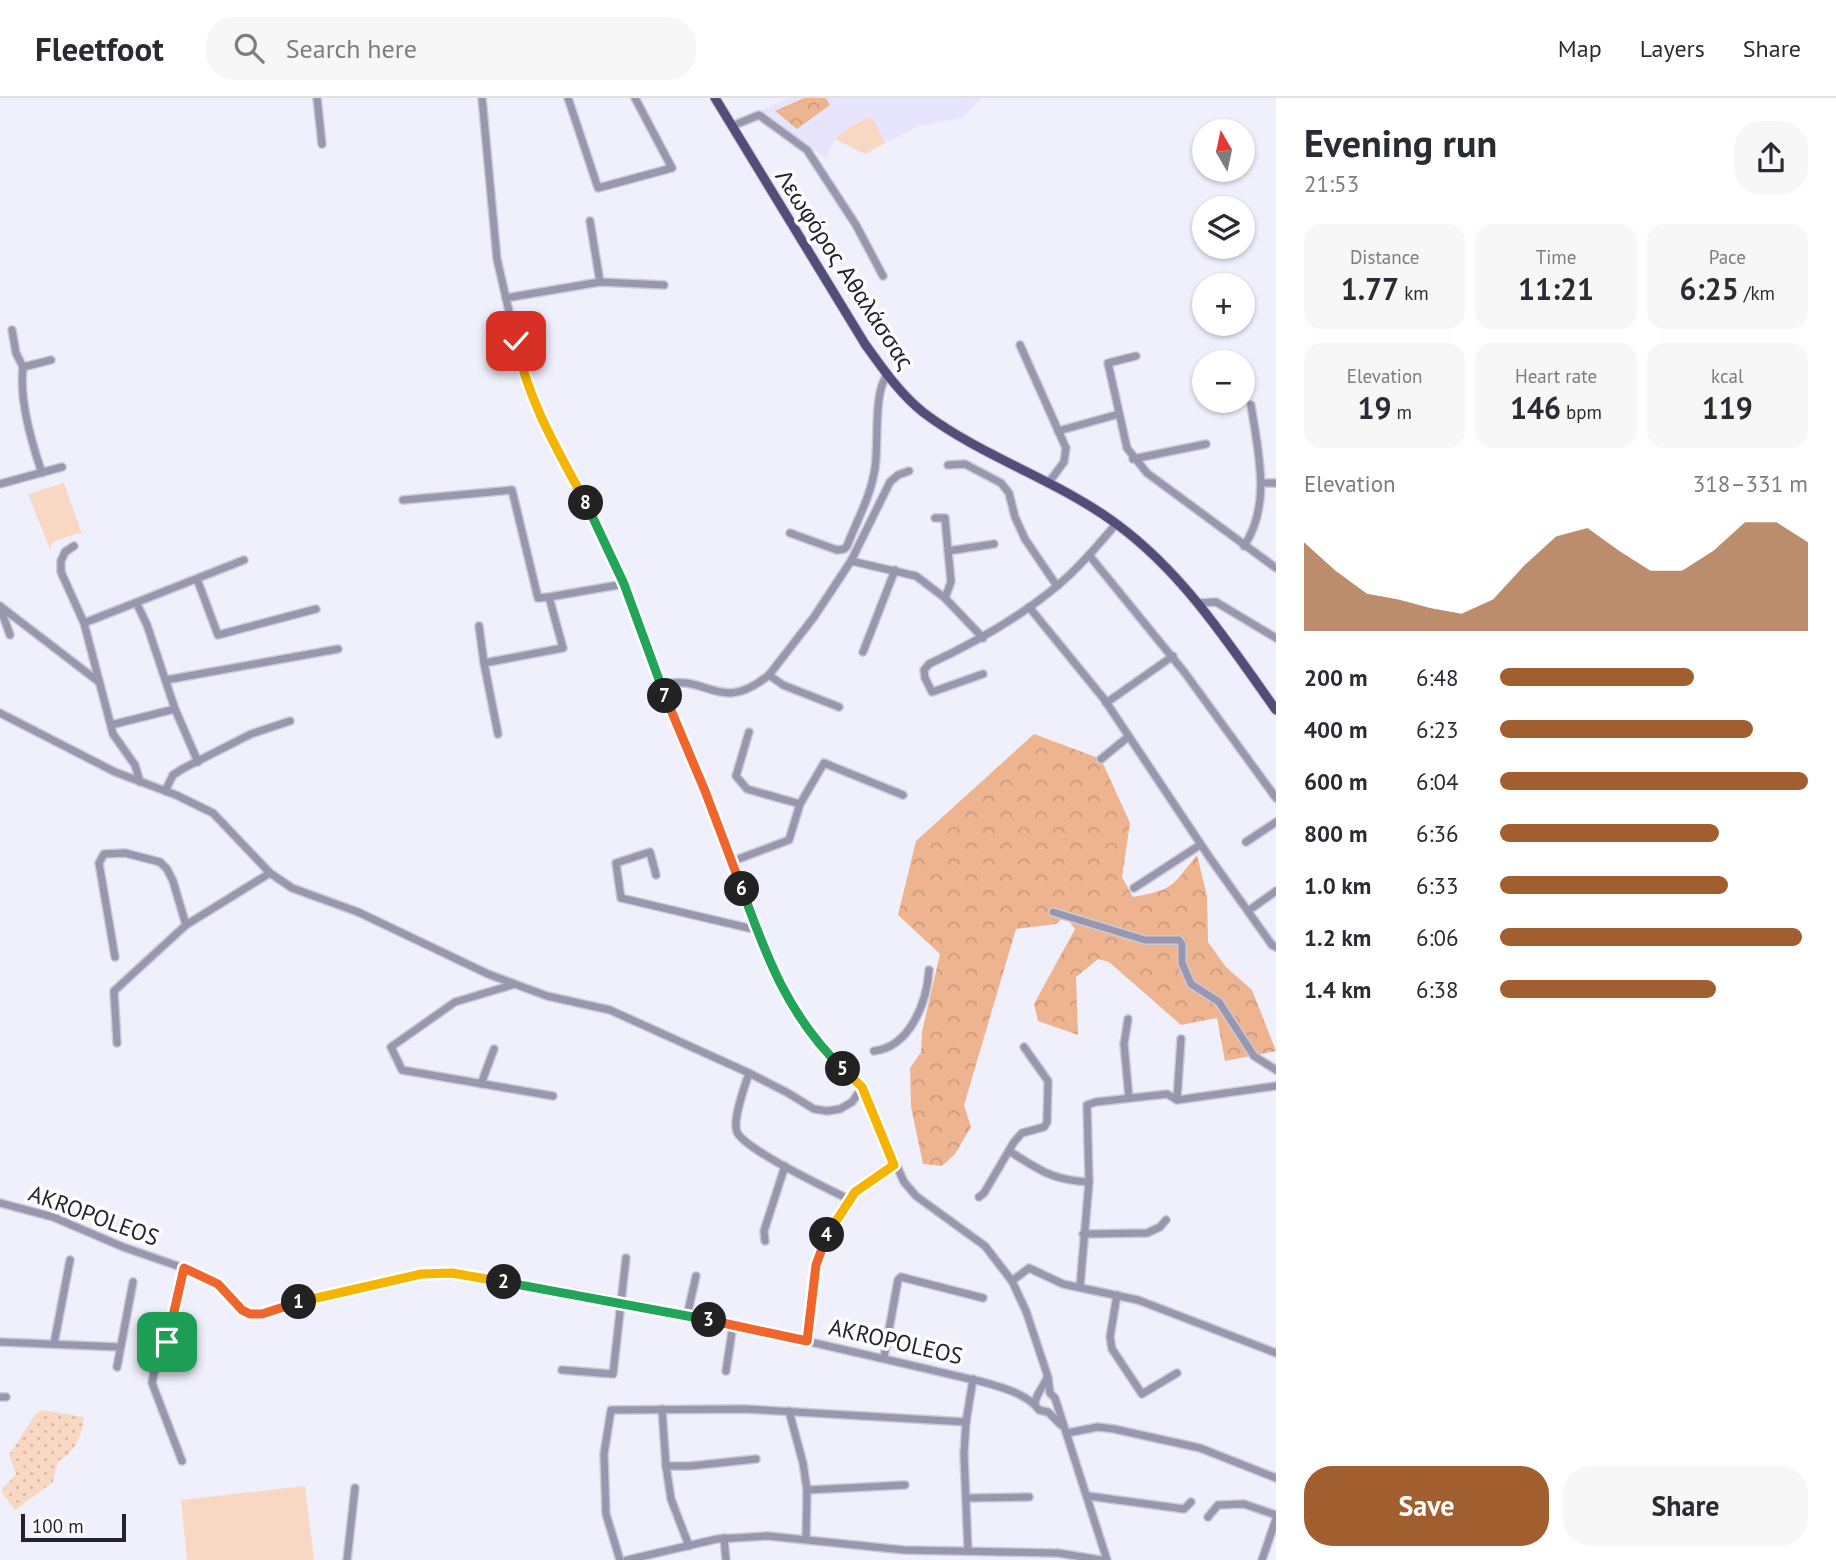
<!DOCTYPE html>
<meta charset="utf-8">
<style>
body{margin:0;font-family:"PT Sans",sans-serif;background:#f7f7f7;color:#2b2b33;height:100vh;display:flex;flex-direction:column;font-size:26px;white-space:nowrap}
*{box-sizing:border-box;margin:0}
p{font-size:23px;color:#7c7c81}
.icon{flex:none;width:38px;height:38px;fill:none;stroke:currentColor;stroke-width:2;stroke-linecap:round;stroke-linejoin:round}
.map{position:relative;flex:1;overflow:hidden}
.panel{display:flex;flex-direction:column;background:#fff;width:560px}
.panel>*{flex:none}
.needle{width:46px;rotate:351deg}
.controls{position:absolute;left:1192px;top:21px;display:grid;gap:14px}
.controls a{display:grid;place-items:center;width:63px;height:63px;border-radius:50%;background:#fff;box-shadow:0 2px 5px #0004;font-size:35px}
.scale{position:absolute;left:21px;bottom:18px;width:105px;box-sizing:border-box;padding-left:7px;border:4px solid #23222e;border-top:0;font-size:19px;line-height:24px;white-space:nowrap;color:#23222e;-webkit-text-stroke:5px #fefefe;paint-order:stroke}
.pin{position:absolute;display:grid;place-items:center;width:60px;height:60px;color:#fff;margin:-30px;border-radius:14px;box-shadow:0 4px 10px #0006}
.km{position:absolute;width:35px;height:35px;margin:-18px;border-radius:50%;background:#222;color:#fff;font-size:19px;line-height:35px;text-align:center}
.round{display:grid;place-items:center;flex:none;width:74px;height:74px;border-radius:28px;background:#f7f7f7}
.head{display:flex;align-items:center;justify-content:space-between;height:119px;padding:0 28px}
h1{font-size:38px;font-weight:600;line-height:52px}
.figures{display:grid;grid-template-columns:repeat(3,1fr);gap:10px;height:119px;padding:7px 28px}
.figures div{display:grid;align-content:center;border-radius:18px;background:#f7f7f7;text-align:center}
.figures b{font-size:30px;font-weight:600}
.figures small{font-size:19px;font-weight:400}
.figures p{font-size:19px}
.chart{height:196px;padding:14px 28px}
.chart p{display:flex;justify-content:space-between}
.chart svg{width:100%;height:126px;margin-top:7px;fill:#a15e2e;opacity:.7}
.cta{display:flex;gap:14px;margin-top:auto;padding:14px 28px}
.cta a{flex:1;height:80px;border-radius:28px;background:#a15e2e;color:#fff;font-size:28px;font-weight:600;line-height:80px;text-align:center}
.cta a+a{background:#f7f7f7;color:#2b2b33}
ul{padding:0 28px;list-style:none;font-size:23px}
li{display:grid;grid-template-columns:112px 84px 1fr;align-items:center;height:52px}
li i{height:18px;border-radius:9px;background:#a15e2e}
header{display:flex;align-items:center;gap:42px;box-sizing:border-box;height:98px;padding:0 35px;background:#fff;border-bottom:2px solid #e1e1e2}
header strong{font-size:33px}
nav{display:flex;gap:38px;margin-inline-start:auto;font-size:24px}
.search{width:490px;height:63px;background:#f7f7f7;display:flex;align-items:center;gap:18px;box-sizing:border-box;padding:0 24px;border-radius:28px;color:#7c7c81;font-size:26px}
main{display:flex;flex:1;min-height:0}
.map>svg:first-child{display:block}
.built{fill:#e7e5fd}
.grass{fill:url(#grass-dots)}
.forest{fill:url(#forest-crowns)}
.park{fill:#f9d8c3}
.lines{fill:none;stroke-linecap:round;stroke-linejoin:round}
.minor-casing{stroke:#cbcad7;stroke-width:10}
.major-casing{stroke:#cbcad7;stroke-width:11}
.minor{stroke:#9996b0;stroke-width:7}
.major{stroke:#534d79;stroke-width:9}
.split-1-casing{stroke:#fff;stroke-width:14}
.split-2-casing{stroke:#fff;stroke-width:14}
.split-3-casing{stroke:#fff;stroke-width:14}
.split-4-casing{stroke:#fff;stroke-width:14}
.split-5-casing{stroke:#fff;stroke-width:14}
.split-6-casing{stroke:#fff;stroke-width:14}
.split-7-casing{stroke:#fff;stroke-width:14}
.split-8-casing{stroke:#fff;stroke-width:14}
.split-9-casing{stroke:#fff;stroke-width:14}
.split-1{stroke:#f0652b;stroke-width:9}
.split-2{stroke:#f5b400;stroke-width:9}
.split-3{stroke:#22a559;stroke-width:9}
.split-4{stroke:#f0652b;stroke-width:9}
.split-5{stroke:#f5b400;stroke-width:9}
.split-6{stroke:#22a559;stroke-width:9}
.split-7{stroke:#f0652b;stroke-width:9}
.split-8{stroke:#22a559;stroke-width:9}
.split-9{stroke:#f5b400;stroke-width:9}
.labels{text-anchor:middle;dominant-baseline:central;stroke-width:7;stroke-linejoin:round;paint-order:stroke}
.street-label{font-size:23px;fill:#23222e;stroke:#fefefe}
</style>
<header>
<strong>Fleetfoot</strong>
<div class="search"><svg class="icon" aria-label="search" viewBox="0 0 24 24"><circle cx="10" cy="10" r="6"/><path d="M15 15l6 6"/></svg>Search here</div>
<nav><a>Map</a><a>Layers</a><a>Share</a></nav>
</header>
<main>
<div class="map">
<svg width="1276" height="1462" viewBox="0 0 1276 1462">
<defs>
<pattern id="grass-dots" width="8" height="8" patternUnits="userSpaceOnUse" patternTransform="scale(1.75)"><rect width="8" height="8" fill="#f9d8c3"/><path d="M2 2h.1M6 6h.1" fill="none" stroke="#d5b9a8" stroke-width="1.8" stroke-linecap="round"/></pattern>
<pattern id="forest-crowns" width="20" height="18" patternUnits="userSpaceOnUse" patternTransform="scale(1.75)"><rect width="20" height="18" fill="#eeb48f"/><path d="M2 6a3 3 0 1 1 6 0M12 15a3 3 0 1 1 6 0" fill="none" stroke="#cc9a7c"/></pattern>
</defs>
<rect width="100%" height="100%" fill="#f0effc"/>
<polygon class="built" points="788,0 981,0 962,20 918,28 865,56 835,41 826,61 760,13"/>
<path class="grass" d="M42,1312L84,1319C83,1335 74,1357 58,1363L53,1384L15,1412L1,1393L16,1376L9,1357L35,1317Z"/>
<g class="forest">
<polygon points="804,0 826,0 830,7 797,31 775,13"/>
<path d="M1034,636L1101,661L1130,725L1122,779L1133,799C1175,791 1171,789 1197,757L1207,798L1208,844L1226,869L1252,892L1276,953L1225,963L1217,920L1181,927L1109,864L1098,861L1076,879L1078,937L1038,923L1034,906L1075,831L1065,818L1056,826L1016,831L964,1007L971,1029L955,1056L942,1068L923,1066L911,1009L910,970L921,954L922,934L940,856L898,817L916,743Z"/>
</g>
<g class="park">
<polygon points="869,19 874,23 885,45 865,56 835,41 850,29"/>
<polygon points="64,385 82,436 78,435 53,444 50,451 28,396"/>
<polygon points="305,1388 314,1462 187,1462 181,1402"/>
</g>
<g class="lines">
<defs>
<g id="minor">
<polyline points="317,0 322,46"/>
<polyline points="482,0 497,161 520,261 544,325 597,426 624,486 678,634 723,739 767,860 802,925 824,952 862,990 904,1084 916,1098 985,1148 1012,1183 1026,1213 1048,1279 1050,1295 1055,1300 1107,1462"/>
<polyline points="568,0 598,90 672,70 635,0"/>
<polyline points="732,28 759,17 807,52 856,127 883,178"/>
<polyline points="590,123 600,184"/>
<polyline points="506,200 600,184 664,187"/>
<polyline points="12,232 16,255 23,269"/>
<polyline points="1020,247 1066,350 1064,364 1049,384"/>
<polyline points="1136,258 1108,265 1127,350 1147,375 1276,470"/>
<polyline points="1058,333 1119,316"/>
<polyline points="1133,361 1206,346"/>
<polyline points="948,367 965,366 1001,385 1009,395 1015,419 1025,441 1057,488"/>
<path d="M42,375C32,346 19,300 23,269L51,262"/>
<polyline points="1262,385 1276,385"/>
<polyline points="0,386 62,369"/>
<polyline points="403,402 512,392 538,500 549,499 563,550 484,565"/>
<polyline points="935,420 945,420 951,484 945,500"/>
<path d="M790,435L837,452L844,451L847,448C857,422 871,398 875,370C879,346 873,296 887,277"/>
<polyline points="74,448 65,454 61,463 61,474 84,525 113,636 135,667 140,684"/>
<path d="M1244,448C1272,406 1258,354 1251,307"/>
<polyline points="948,453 994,446"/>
<polyline points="1089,457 1185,575 1276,700"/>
<polyline points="851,463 916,478 945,500 983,540"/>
<polyline points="197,481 218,537 316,511"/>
<polyline points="549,499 624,486"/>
<polyline points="1199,505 1216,504 1276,540"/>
<polyline points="137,506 147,527 175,611 198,664"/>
<polyline points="0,508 99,584"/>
<polyline points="0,509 10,537"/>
<polyline points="1029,509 1104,601 1210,760 1272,847 1276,849"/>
<polyline points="84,525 244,462"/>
<polyline points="479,528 484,565 498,636"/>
<polyline points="863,554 895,472"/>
<path d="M983,576L932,594L925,580L924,572L929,566C974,545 1019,520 1057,488C1079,470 1098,447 1116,426"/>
<polyline points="166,582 338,551"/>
<path d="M660,587C709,574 718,618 769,577"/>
<polyline points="1106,605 1173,558"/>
<polyline points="839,609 783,587 769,577 814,519 851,463 890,384 898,377 909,373"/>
<polyline points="0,615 115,674 176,697 213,715 270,775 292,790 358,814 488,876 547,898 610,912 749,975 788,995 814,1011 827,1013 840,1011 852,1004 862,990"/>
<polyline points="111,627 175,611"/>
<polyline points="749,634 736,678 747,691 800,706"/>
<polyline points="1101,661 1128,639"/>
<polyline points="165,693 173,677 184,670 251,636 290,623"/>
<polyline points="1246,744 1276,724"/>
<polyline points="733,763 789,742 800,706 824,665 903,697"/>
<polyline points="656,777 650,754 616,765 621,800 757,832"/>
<polyline points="1134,790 1200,747"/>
<polyline points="1248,813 1276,793"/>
<polyline points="1053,814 1145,842 1179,842 1182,846 1182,865 1191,886 1219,904 1254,958 1276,972"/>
<polyline points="115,859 99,765 104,756 125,755 160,764 167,771 173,783 186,827"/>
<polyline points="512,887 455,904 391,949 402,972 553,998"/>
<polyline points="1128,921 1124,946 1129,1000"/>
<polyline points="117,945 114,893 186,827 270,775"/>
<path d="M874,953C910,949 927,904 929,872"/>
<path d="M749,975C745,988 732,1022 737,1034C745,1052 829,1091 850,1102"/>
<polyline points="481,986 494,951"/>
<polyline points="1177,1002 1181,941"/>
<path d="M1009,1053C1040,1072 1051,1082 1089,1084"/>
<polyline points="979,1099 984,1095 1014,1044 1022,1035 1044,1029 1047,1024 1048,983 1024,949"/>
<path d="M0,1105L53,1119L123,1149L198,1175L218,1186L242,1212L250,1216H262L296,1205L407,1178L431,1175H452C631,1200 807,1243 983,1284C1001,1289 1028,1296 1039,1312L1048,1314L1061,1327"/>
<polyline points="1083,1136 1147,1135 1160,1129 1166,1122"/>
<polyline points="765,1143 764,1133 785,1068"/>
<polyline points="1012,1183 1029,1170 1063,1186 1138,1202 1276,1255"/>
<polyline points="1080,1189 1089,1084 1087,1007 1096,1004 1167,996 1177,1002 1276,988"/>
<polyline points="1117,1197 1110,1239 1112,1251 1142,1296 1177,1275"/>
<polyline points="687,1218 696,1178"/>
<path d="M807,1243C813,1173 822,1100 894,1067"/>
<polyline points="0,1244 119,1249"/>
<polyline points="54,1246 70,1162"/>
<polyline points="884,1259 898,1182 901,1179 983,1200"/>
<polyline points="117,1269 133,1184"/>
<polyline points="562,1272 613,1276 626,1160"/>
<polyline points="726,1273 733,1227"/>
<polyline points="0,1299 6,1299"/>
<path d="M1035,1306C1035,1297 1044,1288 1047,1280"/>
<polyline points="662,1311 666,1368 671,1401 689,1448"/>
<polyline points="789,1313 803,1365 807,1392 806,1441"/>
<polyline points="1067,1335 1098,1329 1114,1331 1200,1350 1276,1380"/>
<polyline points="182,1363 152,1285 154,1275 167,1244 184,1170"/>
<polyline points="666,1368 690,1368 756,1361"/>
<polyline points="807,1392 905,1387"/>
<polyline points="1088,1398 1184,1411 1191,1404"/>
<polyline points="966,1400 1029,1399"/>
<polyline points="1208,1419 1218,1407 1244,1406 1276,1417"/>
<polyline points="724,1440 726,1462"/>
<polyline points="968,1453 964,1356 966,1324 973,1281"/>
<polyline points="347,1462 355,1390"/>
<polyline points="620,1462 606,1416 604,1356 611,1312 745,1311 966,1324"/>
<polyline points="627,1462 717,1441 768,1438 904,1452 1058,1455 1101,1462"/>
<polyline points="1262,1462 1276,1421"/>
</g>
<path id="major" d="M715,0L865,246C883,271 900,296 924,315C984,360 1058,382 1118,427C1184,476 1229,546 1276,612"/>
</defs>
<use href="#minor" class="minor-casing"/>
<use href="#major" class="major-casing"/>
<use href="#minor" class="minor"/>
<use href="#major" class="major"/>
</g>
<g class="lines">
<defs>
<polyline id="split-1" points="167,1244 184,1170 218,1186 242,1212 250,1216 262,1216 299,1204"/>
<polyline id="split-2" points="299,1204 421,1176 452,1175 504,1184"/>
<polyline id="split-3" points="504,1184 709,1222"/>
<polyline id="split-4" points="709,1222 807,1243 816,1167 827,1137"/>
<polyline id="split-5" points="827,1137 855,1094 894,1067 862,989 843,971"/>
<path id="split-6" d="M742,791C767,861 789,919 843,971"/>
<polyline id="split-7" points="665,598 705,693 742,791"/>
<polyline id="split-8" points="586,405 624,486 665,598"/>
<path id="split-9" d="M516,243C527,301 558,353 586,405"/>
</defs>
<use href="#split-1" class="split-1-casing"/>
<use href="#split-2" class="split-2-casing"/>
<use href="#split-3" class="split-3-casing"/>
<use href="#split-4" class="split-4-casing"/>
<use href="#split-5" class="split-5-casing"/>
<use href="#split-6" class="split-6-casing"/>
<use href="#split-7" class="split-7-casing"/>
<use href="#split-8" class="split-8-casing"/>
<use href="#split-9" class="split-9-casing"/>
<use href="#split-1" class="split-1"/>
<use href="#split-2" class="split-2"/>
<use href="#split-3" class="split-3"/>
<use href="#split-4" class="split-4"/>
<use href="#split-5" class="split-5"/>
<use href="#split-6" class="split-6"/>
<use href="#split-7" class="split-7"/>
<use href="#split-8" class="split-8"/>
<use href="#split-9" class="split-9"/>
</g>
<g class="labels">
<g class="street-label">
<text transform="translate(845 171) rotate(57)">Λεωφόρος Αθαλάσσας</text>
<text transform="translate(94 1117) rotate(20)">AKROPOLEOS</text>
<text transform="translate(896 1243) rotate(13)">AKROPOLEOS</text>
</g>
</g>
</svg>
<div class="controls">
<a><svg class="needle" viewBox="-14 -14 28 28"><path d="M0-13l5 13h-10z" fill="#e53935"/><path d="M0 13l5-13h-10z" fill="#7c7c81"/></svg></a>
<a><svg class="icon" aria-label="layers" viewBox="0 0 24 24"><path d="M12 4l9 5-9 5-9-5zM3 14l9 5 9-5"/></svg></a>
<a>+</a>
<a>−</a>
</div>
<div class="scale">100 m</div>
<div class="pin" style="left:167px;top:1244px;background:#1e9e55"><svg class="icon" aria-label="arrive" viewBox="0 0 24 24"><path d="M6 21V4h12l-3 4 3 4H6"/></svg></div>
<div class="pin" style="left:516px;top:243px;background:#d93025"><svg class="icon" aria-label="check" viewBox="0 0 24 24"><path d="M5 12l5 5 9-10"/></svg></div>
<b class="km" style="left:299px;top:1204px">1</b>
<b class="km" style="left:504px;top:1184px">2</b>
<b class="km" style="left:709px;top:1222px">3</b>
<b class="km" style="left:827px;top:1137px">4</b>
<b class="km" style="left:843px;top:971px">5</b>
<b class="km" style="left:742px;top:791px">6</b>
<b class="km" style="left:665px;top:598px">7</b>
<b class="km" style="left:586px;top:405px">8</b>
</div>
<section class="panel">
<div class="head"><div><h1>Evening run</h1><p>21:53</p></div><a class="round"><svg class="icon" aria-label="share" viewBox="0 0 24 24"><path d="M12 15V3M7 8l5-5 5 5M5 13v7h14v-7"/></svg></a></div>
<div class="figures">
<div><p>Distance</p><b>1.77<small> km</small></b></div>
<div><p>Time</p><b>11:21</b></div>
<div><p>Pace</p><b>6:25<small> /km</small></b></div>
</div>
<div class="figures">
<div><p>Elevation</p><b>19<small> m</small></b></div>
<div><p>Heart rate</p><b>146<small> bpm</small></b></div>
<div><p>kcal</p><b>119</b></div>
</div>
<div class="chart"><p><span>Elevation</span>318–331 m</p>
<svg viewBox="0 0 160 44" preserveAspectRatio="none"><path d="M0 44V13L10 23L20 31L30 33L40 36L50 38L60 33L70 21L80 11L90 8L100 16L110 23L120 23L130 16L140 6L150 6L160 13V44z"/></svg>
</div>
<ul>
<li><b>200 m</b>6:48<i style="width:63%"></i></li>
<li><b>400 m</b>6:23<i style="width:82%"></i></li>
<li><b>600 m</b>6:04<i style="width:100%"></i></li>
<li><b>800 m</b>6:36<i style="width:71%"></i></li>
<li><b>1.0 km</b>6:33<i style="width:74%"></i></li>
<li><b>1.2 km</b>6:06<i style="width:98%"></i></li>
<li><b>1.4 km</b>6:38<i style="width:70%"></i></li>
</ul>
<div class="cta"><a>Save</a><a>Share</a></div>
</section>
</main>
